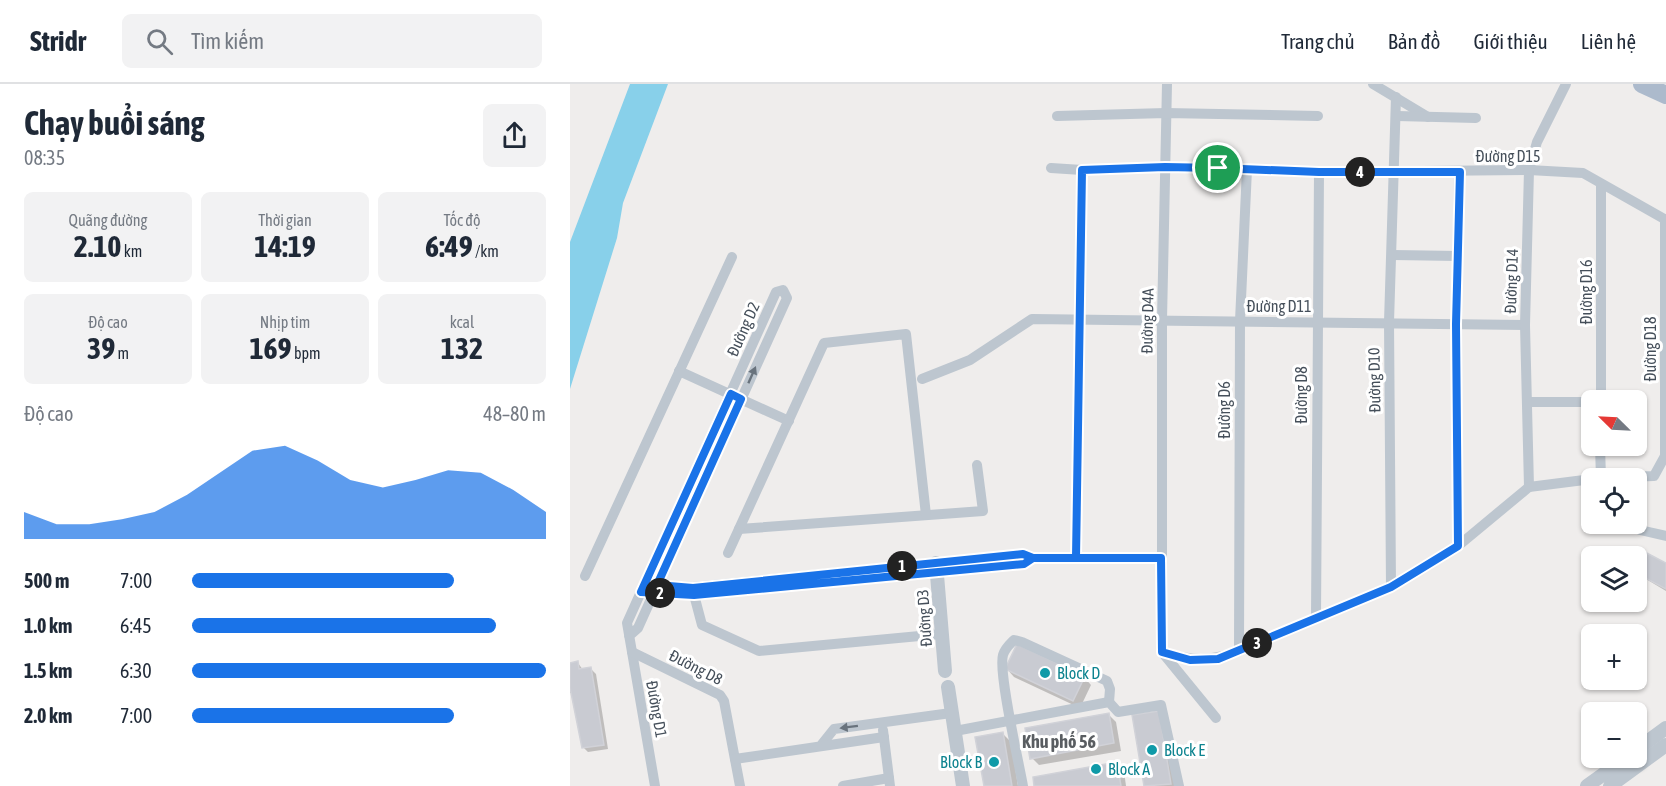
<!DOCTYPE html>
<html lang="vi">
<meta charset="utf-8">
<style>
body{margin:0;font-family:"Asap Condensed",sans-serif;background:#f2f2f3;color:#1f2937;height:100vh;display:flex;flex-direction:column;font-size:22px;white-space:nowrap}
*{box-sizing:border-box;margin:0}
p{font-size:20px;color:#747a83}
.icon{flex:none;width:33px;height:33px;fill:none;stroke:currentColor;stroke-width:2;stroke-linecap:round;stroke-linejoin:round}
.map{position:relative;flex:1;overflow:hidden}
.panel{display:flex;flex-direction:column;background:#fff;width:570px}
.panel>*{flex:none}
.needle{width:39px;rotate:294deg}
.fabs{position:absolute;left:1011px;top:306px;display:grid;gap:12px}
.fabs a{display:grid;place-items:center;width:66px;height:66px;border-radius:9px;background:#fff;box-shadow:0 2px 4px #0004;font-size:30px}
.pin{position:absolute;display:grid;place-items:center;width:51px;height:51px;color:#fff;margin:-26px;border:3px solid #fff;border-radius:50%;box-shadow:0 2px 6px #0007}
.km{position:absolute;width:30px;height:30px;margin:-15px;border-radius:50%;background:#222;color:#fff;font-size:16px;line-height:30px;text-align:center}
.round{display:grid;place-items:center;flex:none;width:63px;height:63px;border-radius:9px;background:#f2f2f3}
.summary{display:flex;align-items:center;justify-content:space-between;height:102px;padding:0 24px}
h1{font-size:33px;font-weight:700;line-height:45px}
.figures{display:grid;grid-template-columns:repeat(3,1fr);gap:9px;height:102px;padding:6px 24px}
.figures div{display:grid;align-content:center;border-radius:9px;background:#f2f2f3;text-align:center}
.figures b{font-size:30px;font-weight:700}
.figures small{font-size:16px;font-weight:400}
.figures p{font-size:16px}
.chart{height:168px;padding:12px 24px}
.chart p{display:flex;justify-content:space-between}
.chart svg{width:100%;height:108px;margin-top:6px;fill:#1a73e8;opacity:.7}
ul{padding:0 24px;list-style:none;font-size:20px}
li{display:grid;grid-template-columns:96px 72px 1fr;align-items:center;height:45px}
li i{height:15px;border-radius:8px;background:#1a73e8}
header{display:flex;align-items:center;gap:36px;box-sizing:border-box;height:84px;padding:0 30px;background:#fff;border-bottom:2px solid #e0e1e3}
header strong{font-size:28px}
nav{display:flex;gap:33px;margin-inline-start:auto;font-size:21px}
.search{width:420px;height:54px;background:#f2f2f3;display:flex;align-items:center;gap:15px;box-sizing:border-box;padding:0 21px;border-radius:9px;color:#747a83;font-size:22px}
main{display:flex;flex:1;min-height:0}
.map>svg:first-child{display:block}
.water{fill:#88d0ea}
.shadow{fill:#0003}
.building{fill:#c9cbd2;stroke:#d1d2d8;stroke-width:1.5}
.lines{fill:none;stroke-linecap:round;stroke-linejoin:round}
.minor{stroke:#bdc6cf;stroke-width:10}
.tertiary{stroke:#bdc6cf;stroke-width:14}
.primary{stroke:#acbacc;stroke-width:18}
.oneway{fill:#69737d}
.route-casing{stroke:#fff;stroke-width:12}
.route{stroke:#1a73e8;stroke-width:8}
.culture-dot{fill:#0f9aa8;stroke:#fff;stroke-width:2}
.labels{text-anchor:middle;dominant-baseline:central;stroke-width:6;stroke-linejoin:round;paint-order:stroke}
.street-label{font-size:16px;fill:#454f5a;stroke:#fff}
.culture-label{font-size:16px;fill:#0d838f;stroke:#fff;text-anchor:start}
.neighbourhood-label{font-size:18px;font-weight:bold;fill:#595d61;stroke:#fff}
</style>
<header>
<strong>Stridr</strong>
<div class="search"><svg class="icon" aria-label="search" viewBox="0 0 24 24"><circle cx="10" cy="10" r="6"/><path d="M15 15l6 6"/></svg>Tìm kiếm</div>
<nav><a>Trang chủ</a><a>Bản đồ</a><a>Giới thiệu</a><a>Liên hệ</a></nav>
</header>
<main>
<section class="panel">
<div class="summary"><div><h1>Chạy buổi sáng</h1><p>08:35</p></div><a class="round"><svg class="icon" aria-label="share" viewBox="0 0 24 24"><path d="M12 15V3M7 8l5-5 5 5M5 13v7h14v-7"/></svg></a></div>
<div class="figures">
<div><p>Quãng đường</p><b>2.10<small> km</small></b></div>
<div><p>Thời gian</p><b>14:19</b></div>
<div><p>Tốc độ</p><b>6:49<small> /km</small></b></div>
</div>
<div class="figures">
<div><p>Độ cao</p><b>39<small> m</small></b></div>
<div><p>Nhịp tim</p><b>169<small> bpm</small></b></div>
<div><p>kcal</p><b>132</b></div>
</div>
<div class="chart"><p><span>Độ cao</span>48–80 m</p>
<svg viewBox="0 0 160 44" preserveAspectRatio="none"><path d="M0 44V33L10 38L20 38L30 36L40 33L50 26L60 17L70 8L80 6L90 12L100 20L110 23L120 20L130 16L140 17L150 24L160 33V44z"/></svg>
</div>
<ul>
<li><b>500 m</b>7:00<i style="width:74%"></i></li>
<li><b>1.0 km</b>6:45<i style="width:86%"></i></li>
<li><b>1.5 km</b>6:30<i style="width:100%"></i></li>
<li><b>2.0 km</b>7:00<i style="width:74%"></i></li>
</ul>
</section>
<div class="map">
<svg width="1096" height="702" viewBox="0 0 1096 702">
<rect width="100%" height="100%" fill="#efedec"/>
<polygon class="water" points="60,0 98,0 53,119 47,154 0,305 0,158"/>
<g class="shadow">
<polygon points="1072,468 1096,482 1096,507 1066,489"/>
<polygon points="8,579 13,586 21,585 26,590 38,665 18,668 13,663 4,608 0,609 0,580"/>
<polygon points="437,585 514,593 521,601 510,624 444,593"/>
<polygon points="589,628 607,702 575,702 564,632"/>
<polygon points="538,630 546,638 551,667 469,681 462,674"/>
<polygon points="433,650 441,658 448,702 415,702"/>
<polygon points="546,679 554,687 556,702 466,702"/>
</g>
<g class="building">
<polygon points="1071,466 1096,479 1096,505 1066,489 1066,476"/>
<polygon points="447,560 515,592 503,617 435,585"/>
<polygon points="8,577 9,585 21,583 34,661 12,664 0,604 0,579"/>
<polygon points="589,627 601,700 574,702 562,631"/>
<polygon points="539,629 544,659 460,675 455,644"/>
<polygon points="433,648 442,702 414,702 405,653"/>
<polygon points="547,678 551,702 464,702 463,693"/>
</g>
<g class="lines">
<g class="minor">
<polyline points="597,0 592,236 592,568 646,634"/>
<polyline points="803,0 858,33"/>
<polyline points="487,32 596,29 748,32"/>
<polyline points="827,32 906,34"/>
<polyline points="481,84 512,86 595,83 749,88 959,86 1013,89 1096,136"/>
<polyline points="823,171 888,172"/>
<polyline points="109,287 219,337"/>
<polyline points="352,295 400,276 462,235 955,241"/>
<polyline points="1031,316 1031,100"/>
<polyline points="957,318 1022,318"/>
<polyline points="1030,362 1031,394"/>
<polyline points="1022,394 1084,392 1095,372 1095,135"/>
<polyline points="959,403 955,241 959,86 967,58 996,0"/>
<polyline points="1062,440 1070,446 1096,452"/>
<polyline points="169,445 413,427 407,381"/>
<polyline points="888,462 886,240 889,88"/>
<polyline points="158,469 254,259 336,250 356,431"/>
<polyline points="506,474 512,86"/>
<polyline points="15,492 162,173"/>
<polyline points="81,501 123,503 453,470 463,474 591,474"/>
<polyline points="821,503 819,238 826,13"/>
<polyline points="123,507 132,541 189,567 371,550"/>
<polyline points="80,509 124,511 454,480 463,474"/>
<polyline points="746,534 749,88"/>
<polyline points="59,552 68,544 217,214 213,206 206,208 57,539 62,568 85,702"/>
<polyline points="669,567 670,237 677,85"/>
<polyline points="62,568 150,611 154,617 170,702"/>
<path d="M592,568C623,577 638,578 669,567L821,503L888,462L959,403L1022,395"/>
<polyline points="313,646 320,702"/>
<polyline points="385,647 539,618 548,628 591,621 609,702"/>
<polyline points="252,660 264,645 381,629"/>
<polyline points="165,675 314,653"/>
<polyline points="273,702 319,694"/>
<path d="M453,702C449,679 428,588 433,571C435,564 439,561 444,556L452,558L537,597L540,605L539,618"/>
</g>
<g class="tertiary">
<polyline points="366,479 375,587"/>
<polyline points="378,603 393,702"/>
<polyline points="1066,666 1096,644"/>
<polyline points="1017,702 1056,674"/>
<polyline points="1040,702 1096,661"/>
</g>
<polyline class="primary" points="1072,0 1096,11"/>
</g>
<defs><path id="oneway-solid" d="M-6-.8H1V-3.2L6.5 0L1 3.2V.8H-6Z" transform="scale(1.5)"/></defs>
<g class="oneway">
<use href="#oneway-solid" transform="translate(182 291) rotate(-66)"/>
<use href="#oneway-solid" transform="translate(279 643) rotate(173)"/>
</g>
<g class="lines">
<defs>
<polyline id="route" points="648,84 595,83 512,86 506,474 463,474 453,470 123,504 87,501 171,315 161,310 71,508 124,511 454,480 463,474 591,474 592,568 620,576 648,575 821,503 888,462 886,240 890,88 749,88 648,84"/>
</defs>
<use href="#route" class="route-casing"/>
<use href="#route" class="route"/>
</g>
<g class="culture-dot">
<circle cx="475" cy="589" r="6"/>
<circle cx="582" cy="666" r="6"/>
<circle cx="424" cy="678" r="6"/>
<circle cx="526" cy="685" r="6"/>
</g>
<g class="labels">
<g class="street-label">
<text x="938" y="72">Đường D15</text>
<text transform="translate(941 197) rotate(-88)">Đường D14</text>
<text transform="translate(1016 208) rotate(-90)">Đường D16</text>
<text x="709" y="222">Đường D11</text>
<text transform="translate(577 237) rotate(-89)">Đường D4A</text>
<text transform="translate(173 245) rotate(-66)">Đường D2</text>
<text transform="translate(1080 265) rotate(-90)">Đường D18</text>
<text transform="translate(804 296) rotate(-91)">Đường D10</text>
<text transform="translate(731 311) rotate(-90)">Đường D8</text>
<text transform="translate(654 326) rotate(-90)">Đường D6</text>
<text transform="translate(354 534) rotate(-94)">Đường D3</text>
<text transform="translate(126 583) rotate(27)">Đường D8</text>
<text transform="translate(87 625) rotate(80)">Đường D1</text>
</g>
<g class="culture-label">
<text x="487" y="589">Block D</text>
<text x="594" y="666">Block E</text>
<text x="412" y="678" text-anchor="end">Block B</text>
<text x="538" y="685">Block A</text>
</g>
<g class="neighbourhood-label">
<text x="489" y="657">Khu phố 56</text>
</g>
</g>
</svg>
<div class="fabs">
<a><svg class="needle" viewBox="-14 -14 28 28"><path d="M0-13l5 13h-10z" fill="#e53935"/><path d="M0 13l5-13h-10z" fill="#747a83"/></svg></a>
<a><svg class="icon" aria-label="locate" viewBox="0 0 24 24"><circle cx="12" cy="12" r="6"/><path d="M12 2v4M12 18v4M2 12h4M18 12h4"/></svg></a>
<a><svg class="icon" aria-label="layers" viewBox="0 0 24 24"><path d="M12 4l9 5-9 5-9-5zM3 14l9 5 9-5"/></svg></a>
<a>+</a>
<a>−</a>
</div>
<div class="pin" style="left:648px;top:84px;background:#1e9e55"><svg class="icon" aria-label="arrive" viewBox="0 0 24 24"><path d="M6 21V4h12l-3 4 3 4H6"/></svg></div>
<b class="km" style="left:332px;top:482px">1</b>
<b class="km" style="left:90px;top:509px">2</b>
<b class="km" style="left:687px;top:559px">3</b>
<b class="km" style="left:790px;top:88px">4</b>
</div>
</main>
